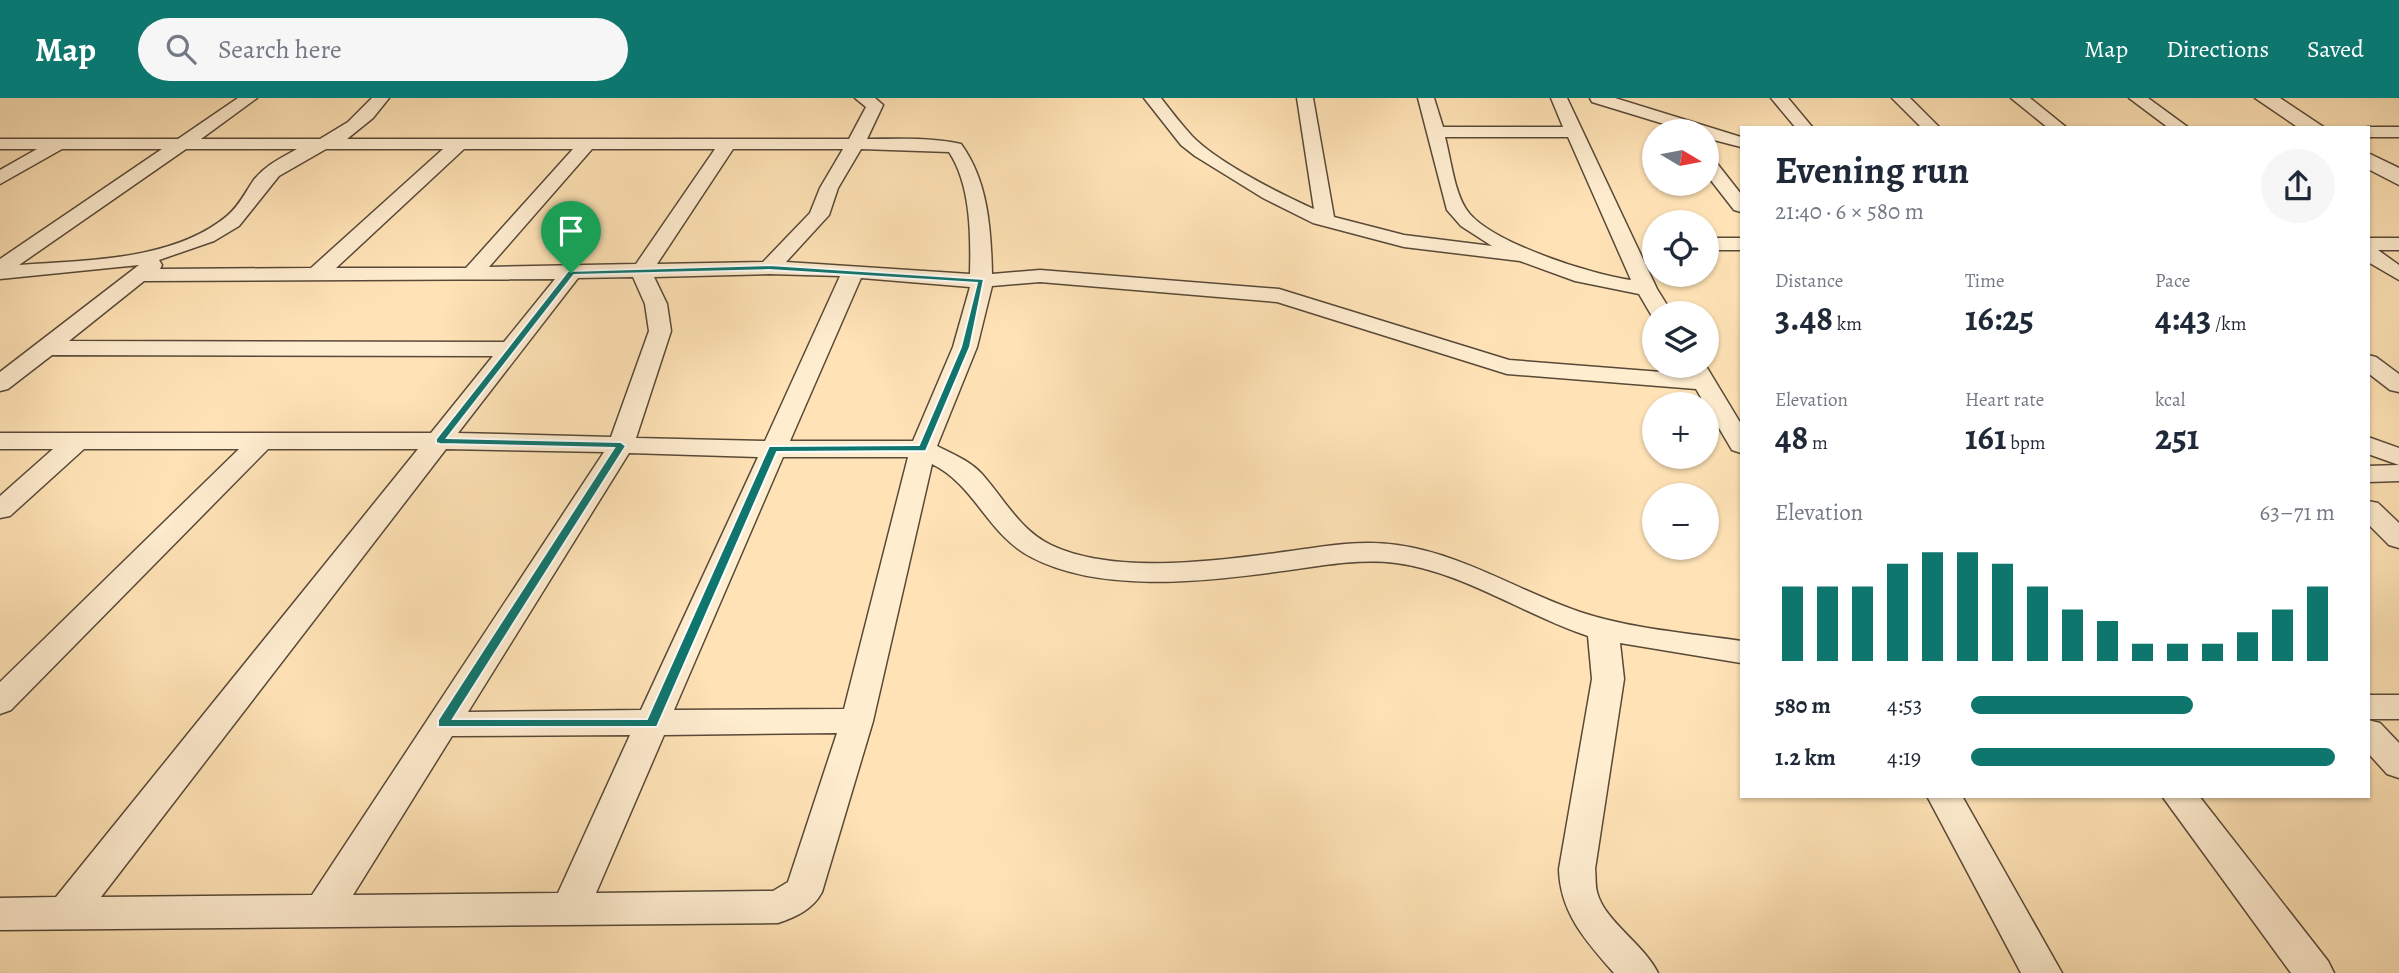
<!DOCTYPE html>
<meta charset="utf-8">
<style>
body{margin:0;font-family:Alegreya,serif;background:#f6f6f7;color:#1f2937;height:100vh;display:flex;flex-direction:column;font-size:26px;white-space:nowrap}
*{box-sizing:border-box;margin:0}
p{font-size:23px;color:#747a83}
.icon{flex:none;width:38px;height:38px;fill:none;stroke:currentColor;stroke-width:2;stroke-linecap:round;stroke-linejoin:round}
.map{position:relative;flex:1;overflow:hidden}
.sheet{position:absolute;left:1740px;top:28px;width:630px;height:672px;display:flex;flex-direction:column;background:#fff;border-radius:0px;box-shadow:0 2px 5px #0004}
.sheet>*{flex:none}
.needle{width:46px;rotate:100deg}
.buttons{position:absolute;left:1642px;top:21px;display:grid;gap:14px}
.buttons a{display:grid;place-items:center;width:77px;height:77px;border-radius:50%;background:#fff;box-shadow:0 2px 5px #0004;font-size:35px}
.pin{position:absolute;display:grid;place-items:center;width:60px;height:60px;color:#fff;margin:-72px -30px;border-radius:50% 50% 50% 0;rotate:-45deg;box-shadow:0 0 7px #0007}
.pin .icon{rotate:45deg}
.round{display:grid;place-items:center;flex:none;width:74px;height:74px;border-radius:37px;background:#f6f6f7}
.head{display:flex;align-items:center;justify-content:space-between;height:119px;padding:0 35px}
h1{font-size:38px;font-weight:700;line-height:52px}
.figures{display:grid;grid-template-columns:repeat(3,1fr);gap:10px;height:119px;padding:7px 35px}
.figures div{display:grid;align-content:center}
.figures b{font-size:35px;font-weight:700}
.figures small{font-size:19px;font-weight:400}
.figures p{font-size:19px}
.chart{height:196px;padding:14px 35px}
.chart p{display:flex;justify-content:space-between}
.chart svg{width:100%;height:126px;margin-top:7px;stroke:#0f766e;stroke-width:6}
ul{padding:0 35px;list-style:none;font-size:23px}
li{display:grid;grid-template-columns:112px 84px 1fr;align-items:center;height:52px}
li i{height:18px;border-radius:9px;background:#0f766e}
header{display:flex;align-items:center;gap:42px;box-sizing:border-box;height:98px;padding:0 35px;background:#0f766e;color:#fff}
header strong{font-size:33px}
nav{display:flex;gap:38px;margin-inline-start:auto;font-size:24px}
.search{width:490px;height:63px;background:#f6f6f7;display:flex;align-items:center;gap:18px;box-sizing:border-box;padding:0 24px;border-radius:38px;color:#747a83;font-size:26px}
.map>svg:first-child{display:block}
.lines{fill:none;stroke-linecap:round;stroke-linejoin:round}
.minor-casing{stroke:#584938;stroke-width:3}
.tertiary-casing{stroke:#584938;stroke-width:3}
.minor{fill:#ffedd0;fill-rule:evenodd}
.tertiary{fill:#ffedd0;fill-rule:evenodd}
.route{fill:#0f766e;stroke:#fff;stroke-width:2;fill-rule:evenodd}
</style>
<header>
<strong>Map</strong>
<div class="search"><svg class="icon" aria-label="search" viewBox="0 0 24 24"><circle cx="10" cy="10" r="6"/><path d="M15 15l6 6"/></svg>Search here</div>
<nav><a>Map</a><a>Directions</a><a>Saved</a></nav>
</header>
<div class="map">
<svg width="2399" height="875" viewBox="0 0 2399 875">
<rect width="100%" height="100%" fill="#ffe3b6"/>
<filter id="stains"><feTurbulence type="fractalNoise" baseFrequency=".00286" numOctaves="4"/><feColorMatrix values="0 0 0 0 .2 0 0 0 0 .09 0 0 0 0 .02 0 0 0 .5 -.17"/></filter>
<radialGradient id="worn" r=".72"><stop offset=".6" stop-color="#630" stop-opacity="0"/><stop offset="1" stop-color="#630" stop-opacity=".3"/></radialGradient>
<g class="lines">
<defs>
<g id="minor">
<path d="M238,0H257L201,41H320L348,24L372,0H389L373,20L347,41H849L866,9L855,0H875L883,7L867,41C898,41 930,39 961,46C988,83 991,131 992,176L1040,172L1279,191L1509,262L1687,276L1686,268H1706L1741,326V355L1732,352L1696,291L1507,276L1277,204L1040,184L992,188L977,249L937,348C953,356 970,363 982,376C1005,402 1019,431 1051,447C1112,476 1210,464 1276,455C1316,450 1356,441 1397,447C1463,456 1518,493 1580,514C1631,531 1688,535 1741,543V565L1620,545L1624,581L1595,771C1596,778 1595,787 1597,794C1604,823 1644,846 1658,875H1614C1586,843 1560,815 1559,771L1592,581L1588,538C1524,517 1464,474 1396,465C1355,460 1315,469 1275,474C1200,484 1099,495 1031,459C988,437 975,387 932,366L873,623L822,794C813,811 796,819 778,825L0,832V800L56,799L418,351H268L11,612L0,616V584L239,351H84L10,418L0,420V398L53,351H0V335H431L493,258L52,257L8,291L0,293V274L139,167L0,181V161L162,51H62L0,86V72L37,51H0V41H178ZM186,51H297C281,60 264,68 253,83C245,95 239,108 227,118C173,163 86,162 19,167ZM326,51H443L311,170L160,171L162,167L159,162L214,143L239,128L279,78ZM464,51H573L466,170H336ZM592,51H715L636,166L489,169ZM733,51H843L820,90L810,115L763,164L657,166ZM861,51L949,54C971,87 971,138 970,176L786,164L829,117L838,90ZM769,176L840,178L765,343L636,340L671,233L667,206L654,179ZM633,179L645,206L649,233L611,339L458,335L578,180ZM861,180L970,189L953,249L913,343H790ZM555,181L504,244L69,243L144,183ZM446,351L604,354L312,797L101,799ZM629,355L758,359L641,612L468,614ZM783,359H908L844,611L674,612ZM837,635L788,784L773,793L596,795L664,637ZM630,637L558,795L353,797L452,638Z"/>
<path d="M1144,0H1161C1171,13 1181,26 1192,38C1217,64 1280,96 1314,111L1297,0H1313L1334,119L1404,137L1492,148L1461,128L1447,112L1418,0H1434L1443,29H1563L1551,0H1567L1657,191L1672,215H1654L1653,220L1639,196L1575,183L1520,163L1404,149L1313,125L1263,100L1195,58L1181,47ZM1445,39H1568L1631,182C1593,177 1487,144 1466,111C1454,92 1451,62 1445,39Z"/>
<polygon points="1590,0 1615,0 1741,39 1741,49 1706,40 1706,33 1687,33 1592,4"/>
<polygon points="1771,0 1788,0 1813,30 1796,30"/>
<polygon points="1892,0 1910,0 1940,30 1922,30"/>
<polygon points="2011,0 2030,0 2067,30 2048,30"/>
<polygon points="2129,0 2148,0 2189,30 2169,30"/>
<polygon points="2368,29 2399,29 2399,39 2368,39 2368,30 2364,30"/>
<polygon points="1706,58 1712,59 1741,96 1741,114 1734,112 1706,76"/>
<rect x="1706" y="140" width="35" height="12"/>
<polygon points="2368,140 2399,140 2399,152 2378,152 2399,167 2399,182 2368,164"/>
<polygon points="2368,257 2376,259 2399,276 2399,294 2390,292 2368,275"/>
<polygon points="2368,339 2399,350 2399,367 2368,356"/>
<polygon points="2399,367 2399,383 2368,384 2368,368"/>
<polygon points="2368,403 2378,405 2399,425 2399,450 2389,447 2368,426"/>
<rect x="2368" y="597" width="31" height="24"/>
<polygon points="2368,622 2380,625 2399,645 2399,680 2387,676 2368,655"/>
<polygon points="1927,698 1962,698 2062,875 2021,875"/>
<polygon points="2162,698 2199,698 2328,863 2334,875 2291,875"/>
</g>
<g id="tertiary">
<polygon points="2255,0 2280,0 2325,30 2299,30"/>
<polygon points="2368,55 2399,70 2399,87 2368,71"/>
</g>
</defs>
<use href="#minor" class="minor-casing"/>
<use href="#tertiary" class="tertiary-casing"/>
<use href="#minor" class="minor"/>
<use href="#tertiary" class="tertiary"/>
</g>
<path class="route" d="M769,167L984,181L970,249L926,353L777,354L657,629H438V622L614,350L440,346L436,345V341L568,173ZM769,172L977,185L961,249L919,347L769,348L647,621H453L626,348L621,344L447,340L574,177Z"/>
<rect width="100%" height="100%" filter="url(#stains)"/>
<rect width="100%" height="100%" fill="url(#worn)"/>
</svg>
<div class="buttons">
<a><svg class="needle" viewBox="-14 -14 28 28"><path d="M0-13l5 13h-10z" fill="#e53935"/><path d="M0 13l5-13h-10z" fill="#747a83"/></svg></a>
<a><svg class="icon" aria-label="locate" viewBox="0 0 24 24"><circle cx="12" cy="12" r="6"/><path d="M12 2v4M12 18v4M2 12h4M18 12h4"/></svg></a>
<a><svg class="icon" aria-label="layers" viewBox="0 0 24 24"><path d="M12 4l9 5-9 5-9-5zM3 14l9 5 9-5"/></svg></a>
<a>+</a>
<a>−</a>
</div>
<div class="pin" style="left:571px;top:175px;background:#1e9e55"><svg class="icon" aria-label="arrive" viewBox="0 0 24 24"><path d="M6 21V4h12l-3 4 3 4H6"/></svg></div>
<section class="sheet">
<div class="head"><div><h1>Evening run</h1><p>21:40 · 6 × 580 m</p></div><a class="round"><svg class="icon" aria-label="share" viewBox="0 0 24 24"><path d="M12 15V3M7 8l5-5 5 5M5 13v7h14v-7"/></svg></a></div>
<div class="figures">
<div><p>Distance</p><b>3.48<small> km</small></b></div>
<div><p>Time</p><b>16:25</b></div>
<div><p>Pace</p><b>4:43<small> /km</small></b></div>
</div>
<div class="figures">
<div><p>Elevation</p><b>48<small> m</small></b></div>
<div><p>Heart rate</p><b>161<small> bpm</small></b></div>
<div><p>kcal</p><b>251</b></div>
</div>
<div class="chart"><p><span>Elevation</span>63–71 m</p>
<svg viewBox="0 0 160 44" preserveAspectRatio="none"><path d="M5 44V18M15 44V18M25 44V18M35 44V10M45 44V6M55 44V6M65 44V10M75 44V18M85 44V26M95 44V30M105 44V38M115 44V38M125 44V38M135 44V34M145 44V26M155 44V18"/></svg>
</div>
<ul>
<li><b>580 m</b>4:53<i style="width:61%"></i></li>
<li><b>1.2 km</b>4:19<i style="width:100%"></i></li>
</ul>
</section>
</div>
